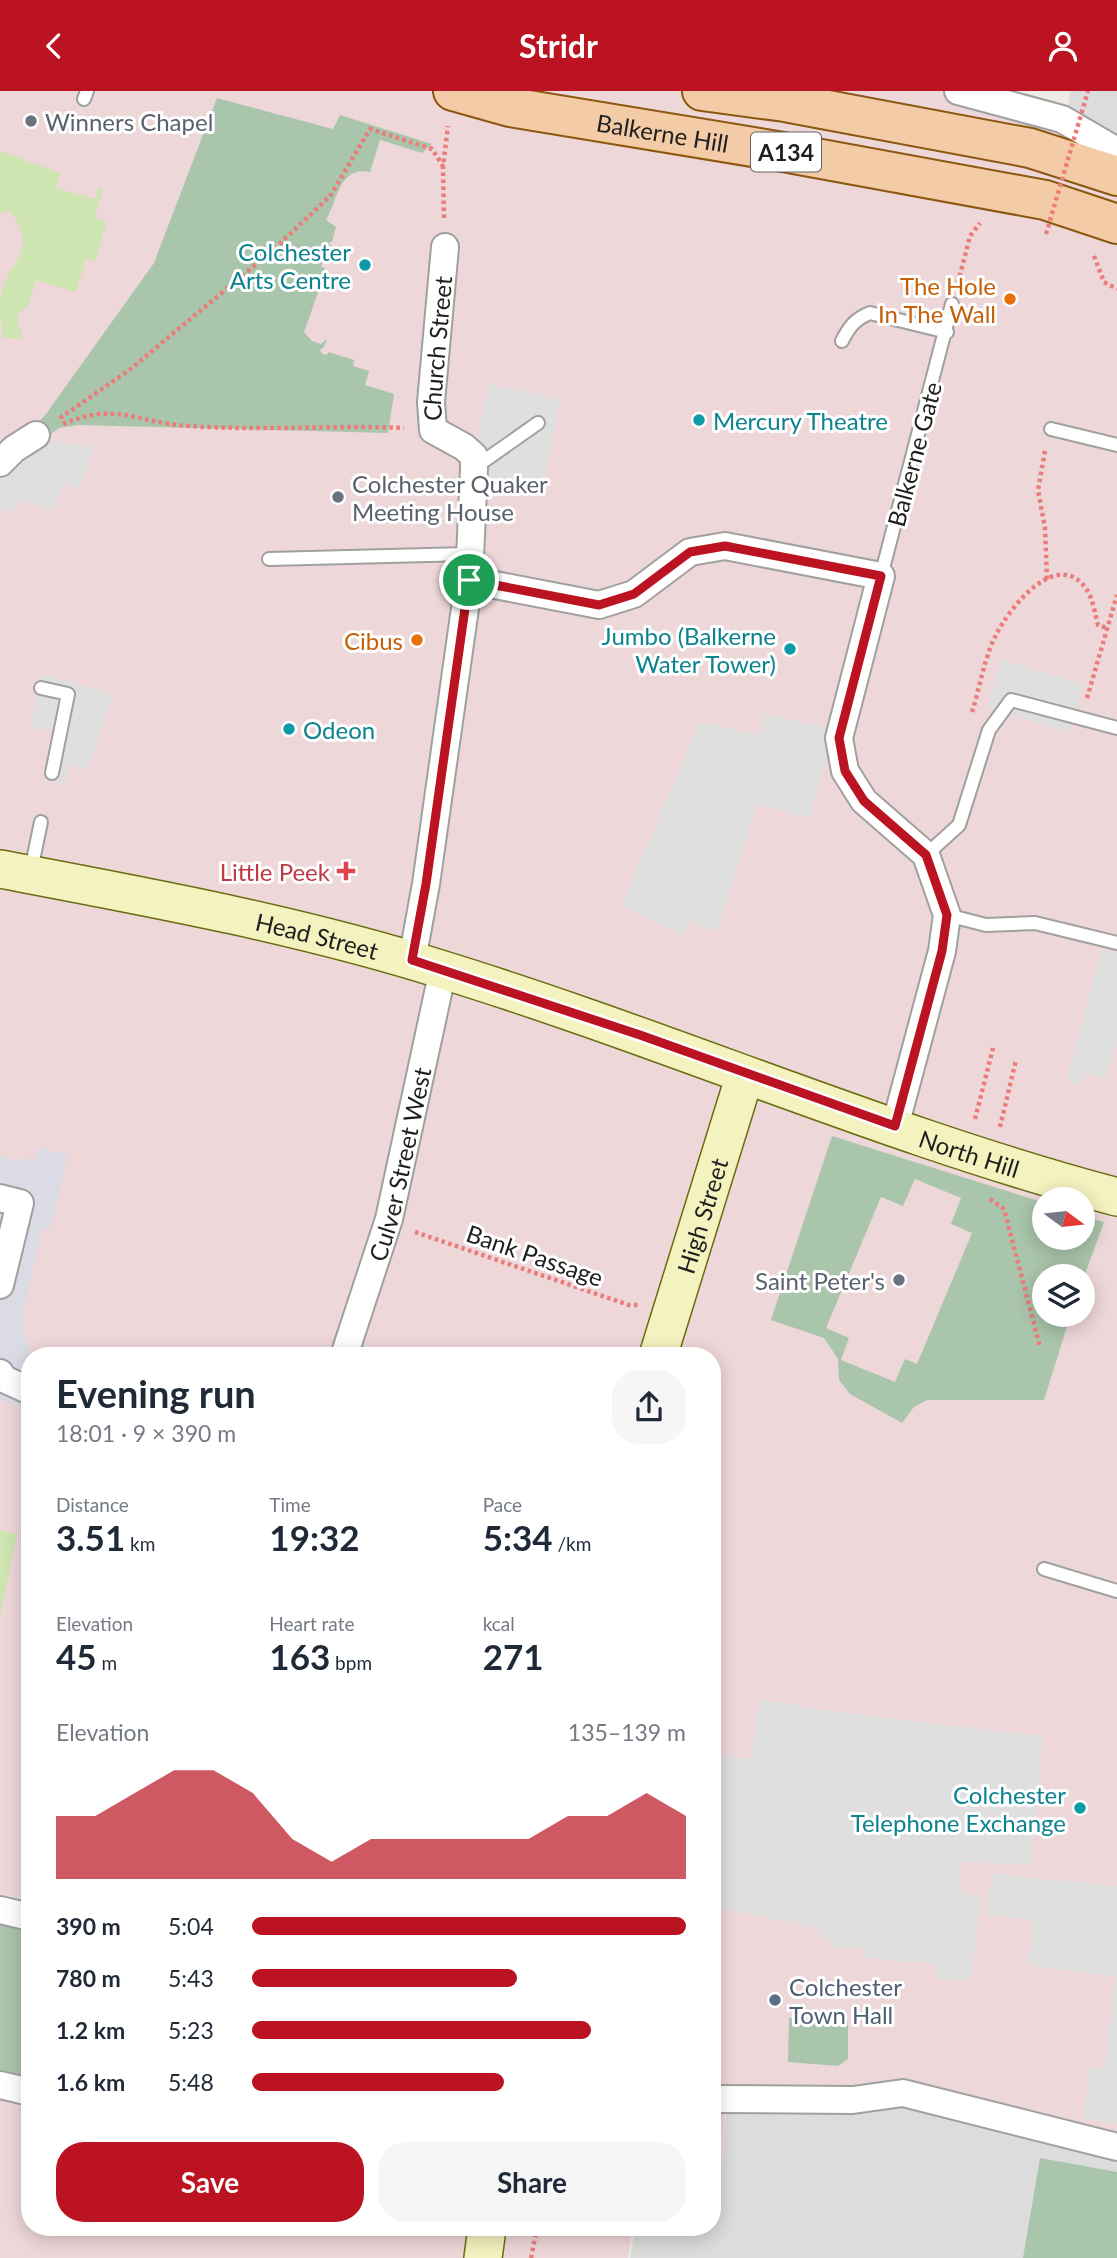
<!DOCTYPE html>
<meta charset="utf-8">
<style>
body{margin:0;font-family:Lato,sans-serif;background:#f6f6f7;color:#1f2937;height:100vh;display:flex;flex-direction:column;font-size:26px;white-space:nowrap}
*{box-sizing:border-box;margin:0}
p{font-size:23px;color:#747a83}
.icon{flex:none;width:38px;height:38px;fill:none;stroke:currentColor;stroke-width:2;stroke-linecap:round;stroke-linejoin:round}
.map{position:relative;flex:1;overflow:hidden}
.drawer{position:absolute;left:21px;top:1256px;width:700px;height:889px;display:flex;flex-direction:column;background:#fff;border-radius:28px;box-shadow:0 4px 18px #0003}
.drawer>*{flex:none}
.needle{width:46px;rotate:105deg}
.fabs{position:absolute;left:1032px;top:1096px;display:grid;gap:14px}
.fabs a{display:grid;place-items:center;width:63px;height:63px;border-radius:50%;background:#fff;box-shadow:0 4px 18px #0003;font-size:35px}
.pin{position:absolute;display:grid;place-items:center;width:60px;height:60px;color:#fff;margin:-30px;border:4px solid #fff;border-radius:50%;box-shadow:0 2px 7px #0007}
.round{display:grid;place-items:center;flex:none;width:74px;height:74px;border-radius:28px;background:#f6f6f7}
.headline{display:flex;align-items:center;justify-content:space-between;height:119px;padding:0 35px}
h1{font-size:38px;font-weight:700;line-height:52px}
.stats{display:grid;grid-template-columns:repeat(3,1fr);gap:10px;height:119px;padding:7px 35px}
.stats div{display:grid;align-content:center}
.stats b{font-size:35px;font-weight:700}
.stats small{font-size:19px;font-weight:400}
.stats p{font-size:19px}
.chart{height:196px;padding:14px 35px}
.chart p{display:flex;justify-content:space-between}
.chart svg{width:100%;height:126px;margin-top:7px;fill:#bb1321;opacity:.7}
.button{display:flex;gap:14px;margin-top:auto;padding:14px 35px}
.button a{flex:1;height:80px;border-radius:28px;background:#bb1321;color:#fff;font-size:28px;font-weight:700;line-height:80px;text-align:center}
.button a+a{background:#f6f6f7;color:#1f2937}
ul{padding:0 35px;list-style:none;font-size:23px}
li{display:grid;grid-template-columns:112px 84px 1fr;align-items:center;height:52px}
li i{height:18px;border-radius:9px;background:#bb1321}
header{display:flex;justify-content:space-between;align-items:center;height:91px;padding:0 35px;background:#bb1321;color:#fff;font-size:32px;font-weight:700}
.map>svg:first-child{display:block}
.residential{fill:#dddcdc}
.commercial{fill:#eed7d8;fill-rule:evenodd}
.grass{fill:#cee4b1}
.cemetery{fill:#a9c5ab;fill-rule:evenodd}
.parking{fill:#dfdfdf}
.plaza{fill:#dadbe4}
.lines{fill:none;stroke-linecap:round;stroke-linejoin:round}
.lane-casing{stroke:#a0a0a0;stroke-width:16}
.street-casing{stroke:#a0a0a0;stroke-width:30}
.secondary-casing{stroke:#6a6c0f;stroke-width:40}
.primary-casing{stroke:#8c570e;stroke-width:42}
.path{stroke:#ed7b79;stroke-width:4.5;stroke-dasharray:3.5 3.5;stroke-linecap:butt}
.lane{stroke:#fff;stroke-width:12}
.street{stroke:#fff;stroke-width:26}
.secondary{stroke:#f4f2bf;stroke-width:37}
.primary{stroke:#f3cca7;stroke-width:38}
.path-bridge{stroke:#ed7b79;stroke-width:4.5;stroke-dasharray:3.5 3.5;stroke-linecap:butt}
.route-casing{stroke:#fff;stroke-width:14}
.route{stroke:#bb1321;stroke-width:9}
.worship-dot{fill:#6b7280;stroke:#fff;stroke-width:2.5}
.culture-dot{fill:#0f9aa8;stroke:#fff;stroke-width:2.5}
.food-dot{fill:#e8710a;stroke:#fff;stroke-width:2.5}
.health-dot{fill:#e0444e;stroke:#fff;stroke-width:2.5}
.service-dot{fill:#5c6f8a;stroke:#fff;stroke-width:2.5}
.labels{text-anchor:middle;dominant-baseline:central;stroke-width:6;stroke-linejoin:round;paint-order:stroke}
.shield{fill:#fff;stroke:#626262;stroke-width:2}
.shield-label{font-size:23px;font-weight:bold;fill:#1f1f1f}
.worship-label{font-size:24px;fill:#5b616d;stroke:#fff;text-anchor:start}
.street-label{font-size:24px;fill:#1f1f1f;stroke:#fff}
.culture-label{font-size:24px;fill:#0d838f;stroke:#fff;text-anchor:end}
.food-label{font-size:24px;fill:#c56008;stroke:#fff;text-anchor:end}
.health-label{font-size:24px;fill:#be3a42;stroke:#fff;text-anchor:end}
.service-label{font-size:24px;fill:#4e5e75;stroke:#fff;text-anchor:start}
</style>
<header><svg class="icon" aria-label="back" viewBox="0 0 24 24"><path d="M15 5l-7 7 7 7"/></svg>Stridr<svg class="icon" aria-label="person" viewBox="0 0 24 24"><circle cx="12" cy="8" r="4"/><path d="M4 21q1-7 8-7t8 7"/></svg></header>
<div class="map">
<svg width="1117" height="2167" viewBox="0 0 1117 2167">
<rect width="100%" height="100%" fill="#efebe6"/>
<g class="residential">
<polygon points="1070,0 1117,0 1117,42 1067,23"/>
<polygon points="907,2000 1117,2054 1117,2167 630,2167 635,2137 712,2137 712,2077 722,2077 726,2023"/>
</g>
<path class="commercial" d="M0,0H952L1067,23L1117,42V2056L903,2003L725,2022L722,2076L712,2075V1265H30V2137H632L628,2167H0ZM1045,1108H1083V1146H1045ZM1045,1185H1083V1223H1045Z"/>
<g class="grass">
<path d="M0,60L60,82L56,97L95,108L99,97L103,98L95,127L107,131L95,170L86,168L76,201L36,189L28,215L17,224L18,236L22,239L20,247H4C0,235 0,221 0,208C6,169 43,161 9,119L0,123Z"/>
<polygon points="0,1439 17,1443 0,1526"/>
</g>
<g class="cemetery">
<path d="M217,7L333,38L340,24L432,53L422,62L380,49L370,81C339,75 338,108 326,129L336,136L332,151H329L331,156L326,172H322L321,176L325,177L317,194L320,196L304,241L312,250L321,253L327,248L324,256L320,259L322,263L327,264L328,261L354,269L353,275L369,280L365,294L394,303L388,342L77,334L59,337L40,351L32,338L46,323L154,172Z"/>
<path d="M832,1045L1045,1112V1146H1083V1125L1104,1131L1083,1189V1185H1045V1223H1071L1044,1309H927L914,1316L902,1332L850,1303L839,1289L838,1268L824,1247L771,1229ZM915,1088L961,1107L951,1133L972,1142L917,1273L905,1268L895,1291L841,1269L849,1247L826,1237L881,1106L903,1115Z"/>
<polygon points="0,1833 30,1841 30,1993 0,1987"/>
<polygon points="789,1927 848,1928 848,1968 838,1975 788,1971"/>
<polygon points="1040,2067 1117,2081 1117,2167 1023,2167"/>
</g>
<g class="parking">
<polygon points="489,293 560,308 543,396 489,385 489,372 476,354"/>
<polygon points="40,351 94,354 80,397 63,393 55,420 16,410 13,421 0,417 0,386"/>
<polygon points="1001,569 1084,593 1070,641 987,617"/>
<polygon points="41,583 113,603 88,678 70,674 65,694 45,689 53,641 30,636"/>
<polygon points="764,623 835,638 809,727 757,713 717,840 688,831 684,844 621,815 700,631 759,644"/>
<polygon points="1102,858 1117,862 1117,952 1106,988 1083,982 1079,994 1066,990"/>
<polygon points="760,1608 829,1620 1043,1645 1031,1774 961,1771 958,1800 981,1806 971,1890 936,1887 936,1873 864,1867 865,1858 833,1856 813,1836 712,1816 712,1700 719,1663 751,1668"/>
<polygon points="992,1783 1117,1795 1117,2033 1084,2027 1089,1976 1105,1977 1115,1885 1028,1874 1034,1829 986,1823"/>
</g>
<polygon class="plaza" points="39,1057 68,1064 50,1139 42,1138 25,1211 22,1241 33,1265 30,1265 26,1299 30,1304 30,1317 0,1309 0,1066 22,1071 24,1066 35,1069"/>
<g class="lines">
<defs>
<g id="lane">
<polyline points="84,8 87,0"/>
<path d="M842,250C849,236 855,228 870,222L947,241"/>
<polyline points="1051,338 1117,354"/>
<polyline points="474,377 538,332"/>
<polyline points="269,468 468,463"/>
<polyline points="881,485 952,213"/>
<polyline points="41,597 68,603 52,682"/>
<polyline points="926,764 959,734 989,639 1011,609 1117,637"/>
<polyline points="31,779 41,731"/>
<polyline points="947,824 986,834 1035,832 1117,852"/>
<polyline points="1044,1478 1117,1500"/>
</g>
<g id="street">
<polyline points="958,0 1062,28 1117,60"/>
<polyline points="0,372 14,358 36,344"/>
<polyline points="469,489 599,514 634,503 690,461 725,455 881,485 839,647 845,680 864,710 926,764 947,824 942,860 895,1035"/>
<path id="s1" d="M412,869L426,793L469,489L474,377V365L464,356L433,339L431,311L445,156"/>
<polyline points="0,1107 20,1112 0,1194"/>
<path id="s2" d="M344,1265L389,1128L443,879"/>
<polyline points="0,1282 4,1288 30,1300"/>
<polyline points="0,1819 30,1826"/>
<polyline points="0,1994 30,2001"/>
<polyline points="712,2008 853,2009 903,2002 1117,2056"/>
</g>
<g id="secondary">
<path id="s3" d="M0,778C148,806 296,833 440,878C668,948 887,1045 1117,1106"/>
<path id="s4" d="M658,1265L745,984"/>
<polyline points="483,2167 487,2137"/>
</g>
<g id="primary">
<path id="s5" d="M453,0L510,16L783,61L1045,109L1117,133"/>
<polyline points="702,0 785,11 1030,57 1117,85"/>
</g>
</defs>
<use href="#lane" class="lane-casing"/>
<use href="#street" class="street-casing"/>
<use href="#secondary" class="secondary-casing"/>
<use href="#primary" class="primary-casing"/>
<g class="path">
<polyline points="444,127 443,75 448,35"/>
<polyline points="1094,165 1104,191 1117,198"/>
<polyline points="958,192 970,145 980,132"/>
<polyline points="60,327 128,280 272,160 330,105 370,38 432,58 443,75"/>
<path d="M63,333C118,310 135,332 189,335C260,340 332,334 404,337"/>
<polyline points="1045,360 1038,399 1045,437 1047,488"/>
<polyline points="1087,607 1117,504"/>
<path d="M972,621C980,596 984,567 996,544C1009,517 1058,455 1087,499C1093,508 1095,523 1098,534L1107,537"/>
<polyline points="975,1028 993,957"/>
<polyline points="1000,1036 1016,969"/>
<polyline points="990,1108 1004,1118 1040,1256"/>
<polyline points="415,1141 629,1214 639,1214"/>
<polyline points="531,2167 537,2137"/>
</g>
<use href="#lane" class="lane"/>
<use href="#street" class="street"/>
<use href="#secondary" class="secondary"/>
<use href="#primary" class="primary"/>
<polyline class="path-bridge" points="1046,143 1088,0"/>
</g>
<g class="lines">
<defs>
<polygon id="route" points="725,455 881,485 839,647 845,680 864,710 926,764 947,824 942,860 895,1035 640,944 412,869 426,793 469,489 599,514 634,503 690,461"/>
</defs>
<use href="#route" class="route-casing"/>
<use href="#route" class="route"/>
</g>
<g class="worship-dot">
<circle cx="31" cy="30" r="7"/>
<circle cx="338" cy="406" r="7"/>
<circle cx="899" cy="1189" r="7"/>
</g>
<g class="culture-dot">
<circle cx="365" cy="174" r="7"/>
<circle cx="699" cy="329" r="7"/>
<circle cx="790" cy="558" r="7"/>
<circle cx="289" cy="638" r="7"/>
<circle cx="1080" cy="1717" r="7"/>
</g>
<g class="food-dot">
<circle cx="1010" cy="208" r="7"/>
<circle cx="417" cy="549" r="7"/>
</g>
<path class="health-dot" d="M342.5 769.5h7v7h7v7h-7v7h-7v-7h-7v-7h7z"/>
<circle class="service-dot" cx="775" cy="1909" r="7"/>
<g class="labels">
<rect class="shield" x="751" y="41.5" width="70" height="39" rx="5"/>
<g class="shield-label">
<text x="786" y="61">A134</text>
</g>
<g class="worship-label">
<text x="45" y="30">Winners Chapel</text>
<text x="352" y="392">Colchester Quaker<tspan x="352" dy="28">Meeting House</tspan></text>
<text x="885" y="1189" text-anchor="end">Saint Peter's</text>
</g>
<g class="street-label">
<text stroke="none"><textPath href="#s5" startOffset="214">Balkerne Hill</textPath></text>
<text stroke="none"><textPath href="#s1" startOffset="639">Church Street</textPath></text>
<text transform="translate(914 363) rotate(-75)">Balkerne Gate</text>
<text stroke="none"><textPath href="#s3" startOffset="324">Head Street</textPath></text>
<text stroke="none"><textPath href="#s3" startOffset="1012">North Hill</textPath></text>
<text stroke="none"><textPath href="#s2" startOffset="200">Culver Street West</textPath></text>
<text stroke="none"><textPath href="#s4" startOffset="147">High Street</textPath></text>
<text transform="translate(535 1164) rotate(19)">Bank Passage</text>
</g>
<g class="culture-label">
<text x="351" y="160">Colchester<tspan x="351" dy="28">Arts Centre</tspan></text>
<text x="713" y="329" text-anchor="start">Mercury Theatre</text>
<text x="776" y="544">Jumbo (Balkerne<tspan x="776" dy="28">Water Tower)</tspan></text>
<text x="303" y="638" text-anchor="start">Odeon</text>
<text x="1066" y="1703">Colchester<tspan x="1066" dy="28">Telephone Exchange</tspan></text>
</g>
<g class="food-label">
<text x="996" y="194">The Hole<tspan x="996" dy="28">In The Wall</tspan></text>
<text x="403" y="549">Cibus</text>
</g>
<g class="health-label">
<text x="330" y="780">Little Peek</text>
</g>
<g class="service-label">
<text x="789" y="1895">Colchester<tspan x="789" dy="28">Town Hall</tspan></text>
</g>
</g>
</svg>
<div class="fabs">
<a><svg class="needle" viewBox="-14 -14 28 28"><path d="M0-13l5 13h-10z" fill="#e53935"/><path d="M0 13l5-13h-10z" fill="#747a83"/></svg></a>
<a><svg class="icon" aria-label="layers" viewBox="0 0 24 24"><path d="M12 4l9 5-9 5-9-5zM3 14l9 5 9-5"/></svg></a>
</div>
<div class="pin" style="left:469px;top:489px;background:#1e9e55"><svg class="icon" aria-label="arrive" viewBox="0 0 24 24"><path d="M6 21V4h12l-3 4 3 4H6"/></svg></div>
<section class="drawer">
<div class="headline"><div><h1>Evening run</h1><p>18:01 · 9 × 390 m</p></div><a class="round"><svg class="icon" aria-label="share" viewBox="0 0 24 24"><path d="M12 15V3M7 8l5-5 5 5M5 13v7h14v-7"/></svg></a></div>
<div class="stats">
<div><p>Distance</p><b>3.51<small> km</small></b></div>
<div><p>Time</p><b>19:32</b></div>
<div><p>Pace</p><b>5:34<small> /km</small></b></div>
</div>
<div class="stats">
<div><p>Elevation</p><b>45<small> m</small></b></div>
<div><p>Heart rate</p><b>163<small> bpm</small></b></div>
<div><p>kcal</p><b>271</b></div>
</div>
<div class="chart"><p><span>Elevation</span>135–139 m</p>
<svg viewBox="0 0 160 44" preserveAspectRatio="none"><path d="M0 44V22L10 22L20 14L30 6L40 6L50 14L60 30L70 38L80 30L90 30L100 30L110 30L120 30L130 22L140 22L150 14L160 22V44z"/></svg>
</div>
<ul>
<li><b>390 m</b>5:04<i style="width:100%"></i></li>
<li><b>780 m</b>5:43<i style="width:61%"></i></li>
<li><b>1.2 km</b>5:23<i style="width:78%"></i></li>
<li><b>1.6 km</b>5:48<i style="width:58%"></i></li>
</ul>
<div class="button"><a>Save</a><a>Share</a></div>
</section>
</div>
